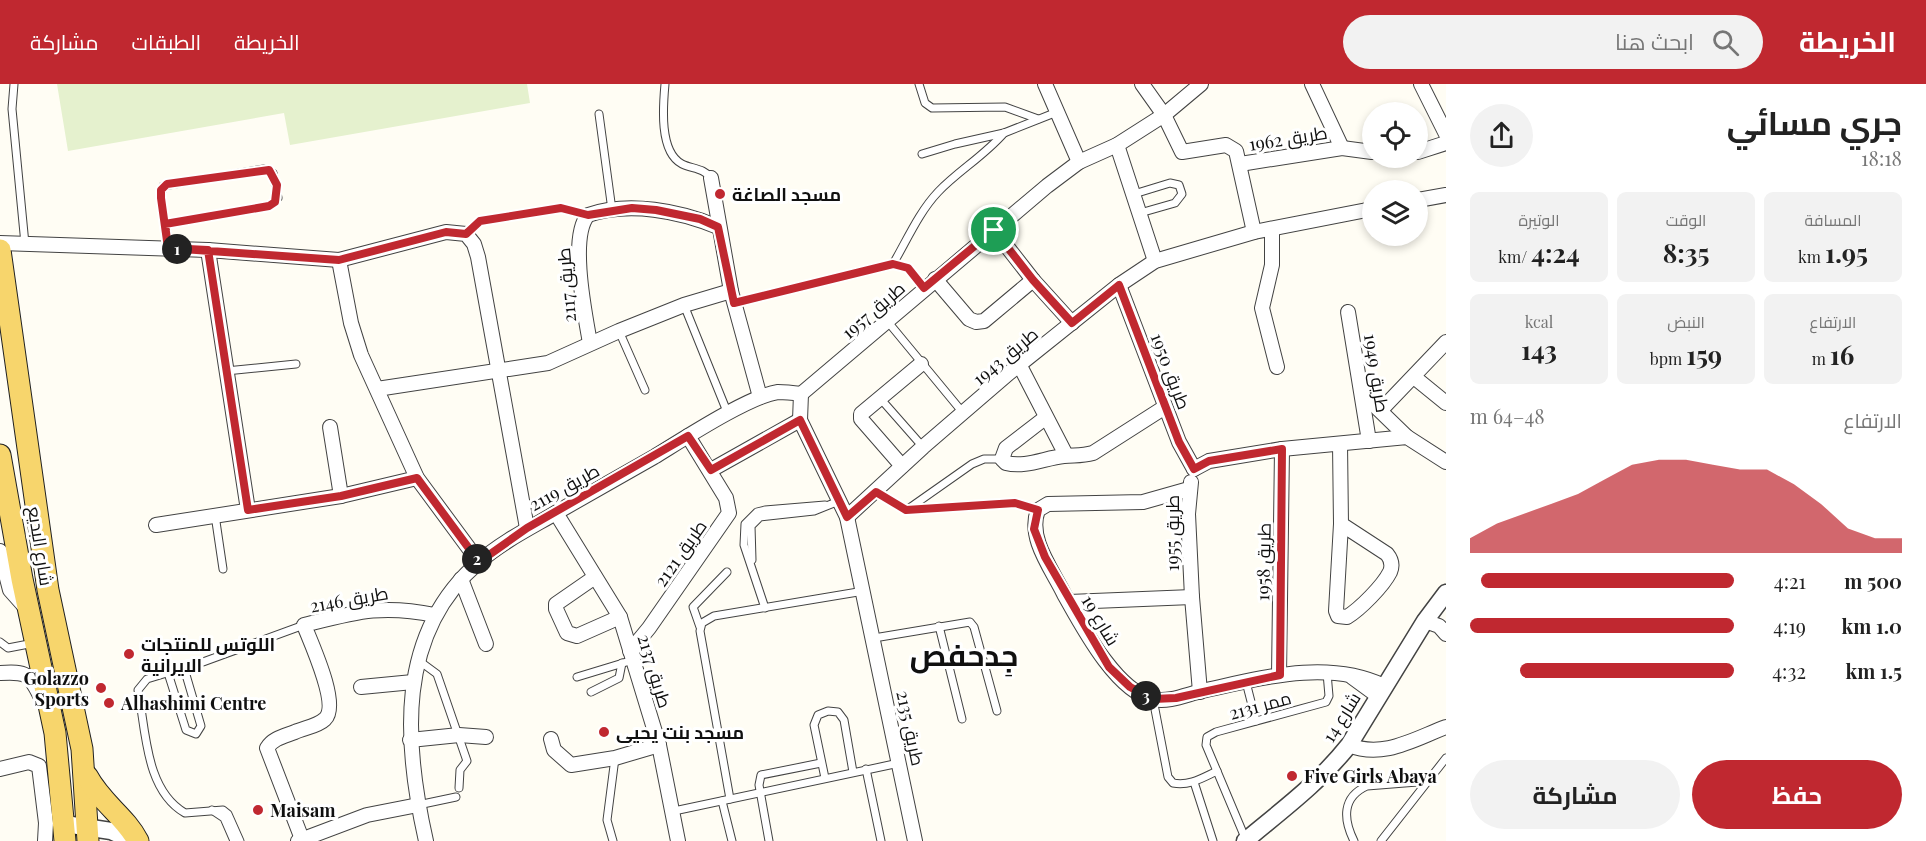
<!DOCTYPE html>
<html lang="ar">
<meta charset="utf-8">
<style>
body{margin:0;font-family:"Playfair Display",Cairo,serif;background:#f2f2f2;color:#222;direction:rtl;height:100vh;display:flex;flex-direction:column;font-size:22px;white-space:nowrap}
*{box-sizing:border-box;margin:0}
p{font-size:20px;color:#767676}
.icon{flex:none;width:33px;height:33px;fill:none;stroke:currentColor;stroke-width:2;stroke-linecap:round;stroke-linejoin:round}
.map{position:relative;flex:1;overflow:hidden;direction:ltr}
.details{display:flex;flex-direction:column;background:#fff;width:480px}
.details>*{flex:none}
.buttons{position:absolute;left:1362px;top:18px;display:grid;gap:12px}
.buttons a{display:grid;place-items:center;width:66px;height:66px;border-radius:50%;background:#fff;box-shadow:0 3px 9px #0003;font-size:30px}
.pin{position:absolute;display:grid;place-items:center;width:51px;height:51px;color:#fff;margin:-26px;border:3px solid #fff;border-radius:50%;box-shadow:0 2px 6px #0007}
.km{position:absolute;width:30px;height:30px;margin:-15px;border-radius:50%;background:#222;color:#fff;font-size:16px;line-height:30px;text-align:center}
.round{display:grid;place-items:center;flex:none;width:63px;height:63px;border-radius:32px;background:#f2f2f2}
.summary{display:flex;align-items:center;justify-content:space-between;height:102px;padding:0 24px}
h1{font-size:33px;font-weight:700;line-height:45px}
.figures{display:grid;grid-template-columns:repeat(3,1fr);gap:9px;height:102px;padding:6px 24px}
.figures div{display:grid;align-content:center;border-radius:9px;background:#f2f2f2;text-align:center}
.figures b{font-size:26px;font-weight:700}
.figures small{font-size:16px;font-weight:400}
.figures p{font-size:16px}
.chart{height:168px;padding:12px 24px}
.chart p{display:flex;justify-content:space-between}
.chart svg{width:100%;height:108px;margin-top:6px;fill:#c02830;opacity:.7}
.button{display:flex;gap:12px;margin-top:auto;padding:12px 24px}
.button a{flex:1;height:69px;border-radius:36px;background:#c02830;color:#fff;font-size:24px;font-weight:700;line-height:69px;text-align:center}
.button a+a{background:#f2f2f2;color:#222}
ul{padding:0 24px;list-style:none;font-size:20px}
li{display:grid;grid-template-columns:96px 72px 1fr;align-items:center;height:45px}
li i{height:15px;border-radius:8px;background:#c02830}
header{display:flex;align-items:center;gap:36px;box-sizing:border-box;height:84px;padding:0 30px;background:#c02830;color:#fff}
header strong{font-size:28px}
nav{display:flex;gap:33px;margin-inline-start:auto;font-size:21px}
.search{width:420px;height:54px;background:#f2f2f2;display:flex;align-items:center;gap:15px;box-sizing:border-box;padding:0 21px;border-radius:33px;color:#767676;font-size:22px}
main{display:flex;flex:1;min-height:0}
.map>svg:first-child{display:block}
.pitch{fill:#e5f1ce}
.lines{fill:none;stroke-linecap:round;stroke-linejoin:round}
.service-casing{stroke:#434343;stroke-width:9}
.minor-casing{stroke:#434343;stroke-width:16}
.tertiary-casing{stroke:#434343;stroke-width:19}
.primary-casing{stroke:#212121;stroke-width:23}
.path{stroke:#323232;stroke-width:2;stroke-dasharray:6 3;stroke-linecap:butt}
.service{stroke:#fff;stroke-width:7}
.minor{stroke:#fff;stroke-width:14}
.tertiary{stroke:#fff;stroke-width:16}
.primary{stroke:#f7d56c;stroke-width:21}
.route-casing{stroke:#fff;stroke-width:12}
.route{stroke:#c02830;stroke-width:8}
.poi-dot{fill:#c02830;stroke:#fff;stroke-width:2}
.labels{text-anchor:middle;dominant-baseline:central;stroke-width:6;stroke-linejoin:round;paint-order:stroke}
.street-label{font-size:18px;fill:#101010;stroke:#fff}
.poi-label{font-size:18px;font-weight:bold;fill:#101010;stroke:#fff;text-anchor:start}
.town-label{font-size:30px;font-weight:bold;fill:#101010;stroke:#fff}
</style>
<header>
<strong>الخريطة</strong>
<div class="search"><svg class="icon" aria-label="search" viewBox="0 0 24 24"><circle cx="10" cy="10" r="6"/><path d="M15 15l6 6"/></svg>ابحث هنا</div>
<nav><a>الخريطة</a><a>الطبقات</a><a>مشاركة</a></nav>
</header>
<main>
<section class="details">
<div class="summary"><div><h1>جري مسائي</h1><p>18:18</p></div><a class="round"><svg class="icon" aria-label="share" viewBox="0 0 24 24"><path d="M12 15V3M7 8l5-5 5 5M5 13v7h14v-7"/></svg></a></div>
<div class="figures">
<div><p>المسافة</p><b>1.95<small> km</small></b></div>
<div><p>الوقت</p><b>8:35</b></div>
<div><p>الوتيرة</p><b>4:24<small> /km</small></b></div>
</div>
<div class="figures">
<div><p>الارتفاع</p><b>16<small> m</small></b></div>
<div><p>النبض</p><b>159<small> bpm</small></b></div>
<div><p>kcal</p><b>143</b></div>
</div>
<div class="chart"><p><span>الارتفاع</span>48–64 m</p>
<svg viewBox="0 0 160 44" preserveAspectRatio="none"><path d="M0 44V38L10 32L20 28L30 24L40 20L50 14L60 8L70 6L80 6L90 8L100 10L110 10L120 16L130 24L140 34L150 38L160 38V44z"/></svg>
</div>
<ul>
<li><b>500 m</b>4:21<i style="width:96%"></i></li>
<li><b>1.0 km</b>4:19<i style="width:100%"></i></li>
<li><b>1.5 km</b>4:32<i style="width:81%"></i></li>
</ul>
<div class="button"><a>حفظ</a><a>مشاركة</a></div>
</section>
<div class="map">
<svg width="1446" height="757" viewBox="0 0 1446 757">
<rect width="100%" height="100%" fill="#fffdf4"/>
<polygon class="pitch" points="57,0 527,0 530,19 290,61 284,29 68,67"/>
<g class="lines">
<defs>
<g id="service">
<polyline points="14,0 12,25 25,160"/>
<path d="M665,0C663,22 659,68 682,80C692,85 704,84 711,94"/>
<polyline points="919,0 925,19 932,24 1005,23 1038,35"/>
<polyline points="599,30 612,126"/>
<polyline points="922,70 955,60 1004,49 1057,28"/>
<polyline points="1134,110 1170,99 1179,101 1182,110 1175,119 1140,129"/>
<polyline points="165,140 269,122 278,114 273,89 264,85 163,102 161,114 168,164"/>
<path d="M893,180C907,156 919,128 938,108C958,87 984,72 1004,49"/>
<polyline points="734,219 893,180 908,184 924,204"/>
<polyline points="684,221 728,330"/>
<polyline points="888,238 964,330"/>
<polyline points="619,247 645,306"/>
<polyline points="226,287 296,280"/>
<polyline points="879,313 923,363"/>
<polyline points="876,408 906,426 1015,419 1038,426"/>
<polyline points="908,425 972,380 984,375 1002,375"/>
<polyline points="215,431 223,485"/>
<polyline points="752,476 751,442 760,433 814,427 839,417"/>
<polyline points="765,524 744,461 745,440 757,428 765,426 825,421"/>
<polyline points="939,542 962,635"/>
<polyline points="700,543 693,523 727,488"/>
<polyline points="874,554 970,538 974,543 997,627"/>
<polyline points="0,558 8,564 34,559"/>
<polyline points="418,576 437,590 467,677 460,686 459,704"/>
<polyline points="168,589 186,646 196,650 201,642 184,584"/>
<polyline points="577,593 633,576"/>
<polyline points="1246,598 1256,637"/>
<polyline points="591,608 619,594 622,579"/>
<path d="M1153,615L1168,693L1173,699C1190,702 1202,694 1217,687"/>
<polyline points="866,685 881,757"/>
<polyline points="825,694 814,641 818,631 828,627 838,628 844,636 853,688"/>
<polyline points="1194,698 1213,757"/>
<polyline points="730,715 700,547 702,539 714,532 864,507"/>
<polyline points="722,717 732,757"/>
<polyline points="418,721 456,713"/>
<polyline points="212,726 224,734 234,757"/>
<polyline points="674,727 899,679"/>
<polyline points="1246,756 1206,661 1207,653 1216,648 1326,618 1329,612 1327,589"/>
<path d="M240,757L228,730L223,726L185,729C145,706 146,646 138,606L147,595L203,578L304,541"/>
<polyline points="613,757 607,736 615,674"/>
<polyline points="769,757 759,701 761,691 821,679"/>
<path d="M1354,757C1343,735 1342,713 1367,702L1430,697"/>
<polyline points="1381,757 1446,674"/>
</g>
<g id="minor">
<polyline points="1045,0 1079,78"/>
<polyline points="1142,0 1164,31 1182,68 1226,61 1236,67 1254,148"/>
<polyline points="1312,0 1342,64"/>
<polyline points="1421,0 1446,50"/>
<polyline points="1117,61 1155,177"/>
<polyline points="1418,68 1446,59"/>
<polyline points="1240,80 1342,64 1372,68"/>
<polyline points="711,94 731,207 760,313"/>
<polyline points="1418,116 1446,111"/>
<polyline points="994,146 1033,196 1072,239"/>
<polyline points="1272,146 1272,181 1262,224 1277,283"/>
<polyline points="0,159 208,166 339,176 446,148 466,150 474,160 478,173 527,444"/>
<polyline points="208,166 248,426"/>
<polyline points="339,176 351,239 361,271 417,394 479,478"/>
<polyline points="935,195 969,235 976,238 984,237 1033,196"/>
<polyline points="1119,201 1179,358 1194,385"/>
<polyline points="1348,228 1369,357"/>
<path d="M590,259C585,230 569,153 588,131C629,117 680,127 718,143"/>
<polyline points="1020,282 1066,371"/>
<polyline points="1414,293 1446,319"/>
<polyline points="377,305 548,279 619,247 684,221 731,207"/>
<polyline points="801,310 1047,102 1079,78 1117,61 1164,31 1201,0"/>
<polyline points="801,310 800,336 847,433 915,757"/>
<polyline points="1374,321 1407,353"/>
<polyline points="1381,326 1446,258"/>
<path d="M1045,334L1006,364L1002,375L1006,379C1025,384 1045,374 1064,372C1075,371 1082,372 1093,369L1165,323"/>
<polyline points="330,343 341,412"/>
<path d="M1340,360L1341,440L1336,527L1338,532L1347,533C1360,525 1383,502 1390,488C1393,481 1391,475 1387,470L1341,440"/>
<polyline points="902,382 861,335 861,330 921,280"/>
<polyline points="1194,385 1209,377 1282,365 1407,353 1446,378"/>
<polyline points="711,386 800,336"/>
<polyline points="1191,398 1188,430 1192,513 1200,608"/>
<path d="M1189,405L1143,418L1048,420L1038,426C1027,454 1052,485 1064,510C1081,540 1116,608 1153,615C1168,619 1188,610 1202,607C1262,594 1327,575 1384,602"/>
<polyline points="556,429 620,533 659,661 678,757"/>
<polyline points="847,433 923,363 1009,289 1119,201 1155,177 1254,148 1372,125"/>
<polyline points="156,441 341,412 417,394"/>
<polyline points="0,467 10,506 26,524"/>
<polyline points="595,493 556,520 556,525 567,549 577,552 620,533"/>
<polyline points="461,495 486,560"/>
<polyline points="1069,518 1192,513"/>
<polyline points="1425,537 1439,542 1446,550"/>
<polyline points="630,567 649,544 729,429 726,414 688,352"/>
<path d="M0,589C30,587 29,591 43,617"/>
<polyline points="1279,591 1282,365"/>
<polyline points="1352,593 1378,612"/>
<polyline points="361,603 413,598"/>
<polyline points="551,655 554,666 571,681 615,674 659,661"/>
<polyline points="410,656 459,651 486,653"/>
<path d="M1349,661C1383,675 1414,655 1446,643"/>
<polyline points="0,685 29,678 39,682 46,739 45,757"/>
<path d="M302,755L267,664C273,654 285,652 295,648C304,644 318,642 325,635C340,621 311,559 304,541C356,528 381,520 435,531"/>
<polyline points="298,757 367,731 418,721"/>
<path d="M426,757C404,660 395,550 479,478C503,457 532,443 559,427C591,409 622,391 654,373C682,356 749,312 778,308C786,308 794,309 801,310"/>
</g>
<g id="tertiary">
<polyline points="65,740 111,747 133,757"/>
<path d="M1245,757C1282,726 1319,699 1349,661L1425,537L1446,509"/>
</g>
<g id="primary">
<polyline points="0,166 48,506 82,665 88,757"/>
<polyline points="0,371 22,495 55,649 65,757"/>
<path d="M87,692C102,720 125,732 138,757"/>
</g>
</defs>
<use href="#service" class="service-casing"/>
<use href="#minor" class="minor-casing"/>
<use href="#tertiary" class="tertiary-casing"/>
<use href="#primary" class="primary-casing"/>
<polyline class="path" points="475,142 480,137 561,124 577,128"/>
<use href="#service" class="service"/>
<use href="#minor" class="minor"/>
<use href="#tertiary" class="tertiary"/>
<use href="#primary" class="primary"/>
</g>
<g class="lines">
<defs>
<polyline id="route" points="994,146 924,204 908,184 893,180 734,219 718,143 700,135 656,126 632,124 588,131 561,124 480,137 466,150 446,148 339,176 168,164 165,140 269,122 275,118 277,101 269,86 167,100 161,106 161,114 168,164 208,166 248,426 341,412 417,394 479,478 527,444 688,352 711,386 800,336 847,433 876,408 906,426 1015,419 1038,426 1034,445 1045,473 1109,583 1130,603 1153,615 1176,614 1280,591 1282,365 1209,377 1194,385 1179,358 1119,201 1072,239 1033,196 994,146"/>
</defs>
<use href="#route" class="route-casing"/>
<use href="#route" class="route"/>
</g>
<g class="poi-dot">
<circle cx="720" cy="110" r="6"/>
<circle cx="129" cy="570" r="6"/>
<circle cx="101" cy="604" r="6"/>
<circle cx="109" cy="619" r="6"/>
<circle cx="604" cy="648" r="6"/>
<circle cx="1292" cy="692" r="6"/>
<circle cx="258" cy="726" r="6"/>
</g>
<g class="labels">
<g class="street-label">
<text transform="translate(1288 54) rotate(-9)">طريق 1962</text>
<text transform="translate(566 201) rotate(-95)">طريق 2117</text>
<text transform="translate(873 226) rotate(-41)">طريق 1957</text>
<text transform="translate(1005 272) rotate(-40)">طريق 1943</text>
<text transform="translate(1171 287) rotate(69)">طريق 1950</text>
<text transform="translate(1377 289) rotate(81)">طريق 1949</text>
<text transform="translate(564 403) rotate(-29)">طريق 2119</text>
<text transform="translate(1172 449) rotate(-90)">طريق 1955</text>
<text transform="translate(41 462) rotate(81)">شارع البديع</text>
<text transform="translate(680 469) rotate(-55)">طريق 2121</text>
<text transform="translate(1263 478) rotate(-89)">طريق 1958</text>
<text transform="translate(349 515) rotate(-10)">طريق 2146</text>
<text transform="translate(1101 536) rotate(59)">شارع 19</text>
<text transform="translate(655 587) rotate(73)">طريق 2137</text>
<text transform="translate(1260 621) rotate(-15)">ممر 2131</text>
<text transform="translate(1341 633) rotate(-58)">شارع 14</text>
<text transform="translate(911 644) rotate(78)">طريق 2135</text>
</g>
<g class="poi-label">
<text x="732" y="110">مسجد الصاغة</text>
<text x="141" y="560">اللوتس للمنتجات<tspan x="141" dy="21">الايرانية</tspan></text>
<text x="89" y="594" text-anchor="end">Golazzo<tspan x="89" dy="21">Sports</tspan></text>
<text x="121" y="619">Alhashimi Centre</text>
<text x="616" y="648">مسجد بنت يحيى</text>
<text x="1304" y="692">Five Girls Abaya</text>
<text x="270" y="726">Maisam</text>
</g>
<g class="town-label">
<text x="964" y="570">جِدحفص</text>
</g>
</g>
</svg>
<div class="buttons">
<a><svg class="icon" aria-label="locate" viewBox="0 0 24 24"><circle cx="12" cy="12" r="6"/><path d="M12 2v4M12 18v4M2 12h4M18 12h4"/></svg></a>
<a><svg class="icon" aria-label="layers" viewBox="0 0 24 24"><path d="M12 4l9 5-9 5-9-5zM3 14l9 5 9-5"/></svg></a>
</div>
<div class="pin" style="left:994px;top:146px;background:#1e9e55"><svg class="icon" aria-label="arrive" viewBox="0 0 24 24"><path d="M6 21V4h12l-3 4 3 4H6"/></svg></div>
<b class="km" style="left:177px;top:165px">1</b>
<b class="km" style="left:477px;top:475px">2</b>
<b class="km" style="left:1146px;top:612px">3</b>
</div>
</main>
